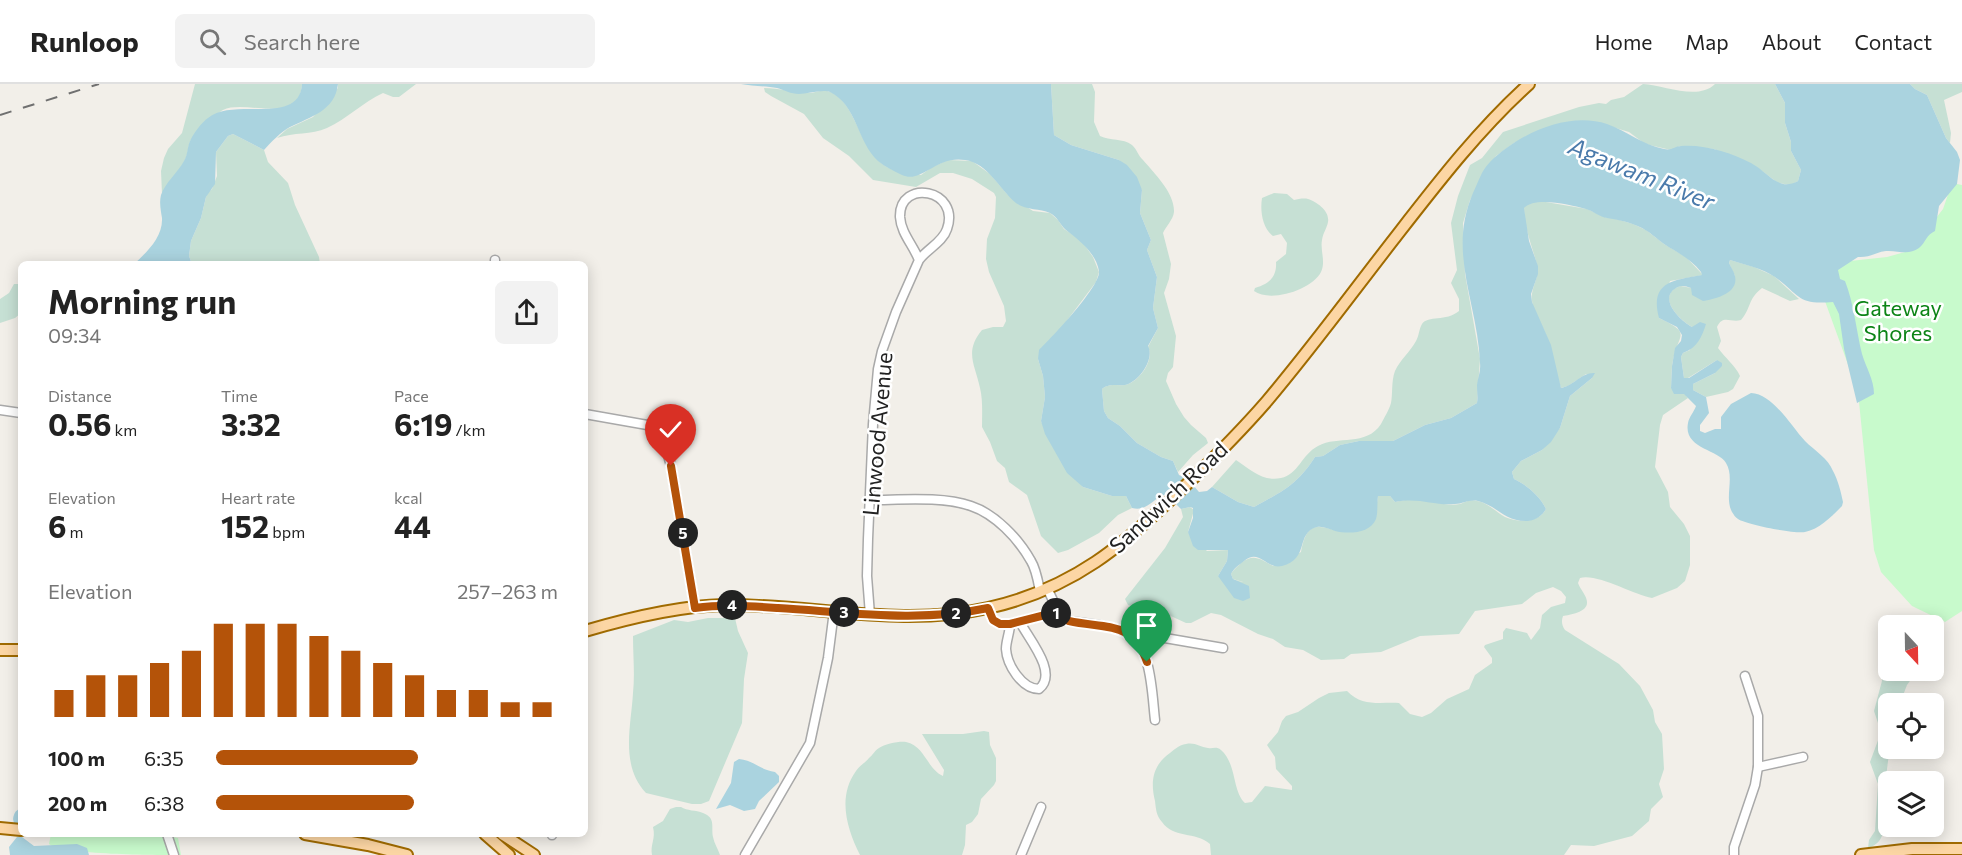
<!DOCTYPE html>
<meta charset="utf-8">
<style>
body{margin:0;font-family:Commissioner,sans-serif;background:#f2f2f2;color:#222;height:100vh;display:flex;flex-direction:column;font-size:22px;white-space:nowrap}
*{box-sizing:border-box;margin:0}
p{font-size:20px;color:#767676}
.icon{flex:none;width:33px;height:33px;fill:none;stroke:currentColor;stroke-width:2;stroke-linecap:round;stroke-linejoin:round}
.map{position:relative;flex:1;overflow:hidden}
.details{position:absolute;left:18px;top:177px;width:570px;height:576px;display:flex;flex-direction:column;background:#fff;border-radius:9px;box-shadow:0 3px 15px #0003}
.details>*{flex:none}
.needle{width:39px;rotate:158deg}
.buttons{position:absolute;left:1878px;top:531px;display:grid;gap:12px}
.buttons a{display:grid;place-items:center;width:66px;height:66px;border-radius:9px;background:#fff;box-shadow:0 3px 15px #0003;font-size:30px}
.pin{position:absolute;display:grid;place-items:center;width:51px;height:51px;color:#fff;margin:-62px -26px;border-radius:50% 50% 50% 0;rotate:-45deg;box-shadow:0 0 6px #0007}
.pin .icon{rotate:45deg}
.km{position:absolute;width:30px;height:30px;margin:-15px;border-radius:50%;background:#222;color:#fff;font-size:16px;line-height:30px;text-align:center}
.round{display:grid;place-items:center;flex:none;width:63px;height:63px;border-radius:9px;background:#f2f2f2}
.headline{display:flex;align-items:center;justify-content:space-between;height:102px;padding:0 30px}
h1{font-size:33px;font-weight:700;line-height:45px}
.stats{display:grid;grid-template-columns:repeat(3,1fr);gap:9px;height:102px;padding:6px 30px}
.stats div{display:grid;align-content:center}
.stats b{font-size:30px;font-weight:700}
.stats small{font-size:16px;font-weight:400}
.stats p{font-size:16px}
.chart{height:168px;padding:12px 30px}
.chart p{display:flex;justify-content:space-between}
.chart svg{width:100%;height:108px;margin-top:6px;stroke:#b45309;stroke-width:6}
ul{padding:0 30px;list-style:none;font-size:20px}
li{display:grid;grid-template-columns:96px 72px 1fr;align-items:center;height:45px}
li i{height:15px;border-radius:8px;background:#b45309}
header{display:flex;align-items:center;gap:36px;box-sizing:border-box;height:84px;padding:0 30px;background:#fff;border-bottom:2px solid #e0e0e0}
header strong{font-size:28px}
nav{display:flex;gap:33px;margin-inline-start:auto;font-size:21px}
.search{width:420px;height:54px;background:#f2f2f2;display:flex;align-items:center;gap:15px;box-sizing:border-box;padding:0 21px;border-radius:9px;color:#767676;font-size:22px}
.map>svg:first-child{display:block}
.wetland{fill:#c6e0d4}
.park{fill:#c8facc}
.water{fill:#aad3df}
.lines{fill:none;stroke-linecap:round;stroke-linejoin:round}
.river{stroke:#aad3df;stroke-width:14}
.minor-casing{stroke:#a9a9a9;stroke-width:11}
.major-casing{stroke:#a06b00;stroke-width:14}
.minor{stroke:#fff;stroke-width:8}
.major{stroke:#fcd6a4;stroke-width:10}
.rail{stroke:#707070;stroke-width:2;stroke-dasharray:12 12;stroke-linecap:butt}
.route-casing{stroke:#fff;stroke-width:12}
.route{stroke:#b45309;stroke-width:8}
.labels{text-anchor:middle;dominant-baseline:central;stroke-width:5;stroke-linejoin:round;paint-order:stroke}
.park-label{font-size:22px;fill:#0c8416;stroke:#fff}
.street-label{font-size:22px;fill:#222;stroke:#fff}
.water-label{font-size:24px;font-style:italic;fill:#4a7aab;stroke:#fff}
</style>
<header>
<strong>Runloop</strong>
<div class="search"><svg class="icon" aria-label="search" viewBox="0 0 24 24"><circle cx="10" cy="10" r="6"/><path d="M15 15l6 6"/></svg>Search here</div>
<nav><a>Home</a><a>Map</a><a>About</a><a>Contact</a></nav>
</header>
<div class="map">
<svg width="1962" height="771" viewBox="0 0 1962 771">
<rect width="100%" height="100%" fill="#f2efe9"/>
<g class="wetland">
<path d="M195,0H302C300,42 245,15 223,26C217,29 192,52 190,58C188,63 188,70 185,76C180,87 169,99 162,110L161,87L164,74L168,65L182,49Z"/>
<path d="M338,0H416L399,13H393L383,9C363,18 347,35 327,44C311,51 294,48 277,54L287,45L313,33L338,4Z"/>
<path d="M1051,0H1092L1095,8L1094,38L1100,52C1110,57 1123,54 1132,61C1137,65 1138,72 1143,76C1154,89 1175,109 1174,128C1173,136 1166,142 1163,149L1171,180L1169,195L1164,209L1176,252L1173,283L1168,289L1166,297L1176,320L1184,333L1191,341L1206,354L1208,359L1193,371L1178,388L1173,377L1161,373L1137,359L1120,342L1108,334L1104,327L1102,305C1110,299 1115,302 1125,301C1139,298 1155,276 1148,263L1158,244L1153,224L1157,193L1147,166L1151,156L1140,129L1142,106L1119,76L1071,61L1054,51Z"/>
<path d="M1643,0C1664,1 1698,17 1715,0H1775L1785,19V39L1791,58V67L1801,86L1798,97L1791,101L1778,99L1762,87L1714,65L1680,62L1671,66L1645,60L1629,48L1599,39L1538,47L1514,59L1496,72L1470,116L1463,139L1465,190L1480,275L1477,319L1451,334L1425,341L1393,357H1359L1340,361L1323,372L1315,373C1297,401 1283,407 1254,423L1238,418L1212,403L1236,376C1250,385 1262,398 1281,394C1298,391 1302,370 1318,362C1338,351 1366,363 1381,340C1384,334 1389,326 1391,319C1393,309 1391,298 1395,287C1400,276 1410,268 1416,257C1419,252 1419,245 1422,240C1428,231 1446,238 1459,227V215L1451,199L1457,186L1451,139L1458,112L1470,81L1482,74L1503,48L1579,23L1599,19L1606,20L1611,16L1624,13Z"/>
<polygon points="1910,0 1962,0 1962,8 1944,16 1951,49 1950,59 1946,54 1927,11 1915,5"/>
<path d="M764,4C779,4 794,9 809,9C815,9 821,5 827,7C857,14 858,69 889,84C898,89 911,89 921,91L932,83L948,76L972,77L990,90L1007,110L1033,127L1050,129L1058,136L1064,145L1081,156L1093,173L1099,188L1096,198L1038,275L1043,292L1045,313L1041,337L1052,361L1083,403L1112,412H1126L1132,424L1118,431L1099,449L1068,466L1058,469L1041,452L1027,411L1009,398L1005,384L997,377L990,358L982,343C982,331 983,316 980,304C975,280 964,268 982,246L993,243H1003L1006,237L1004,222L989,188L986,175L987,155L995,134L996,113L994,109L972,95L953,89H940L916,103L873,96L849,72L823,54L804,30L771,12L765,8Z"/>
<polygon points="233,50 264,66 268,78 288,99 295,121 319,173 320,180 192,180 189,172 191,157 201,134 206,113 208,108 212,105 217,92 216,68 228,52"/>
<path d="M1274,109L1287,110L1294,116C1298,115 1304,114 1308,115C1317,118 1330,127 1328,138C1327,144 1323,149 1322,156C1320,167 1326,177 1321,188C1312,206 1270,219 1254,207L1255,204C1269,200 1277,193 1276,178L1286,170L1287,159L1281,150L1273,152C1262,144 1260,126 1262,114Z"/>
<path d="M1540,117L1587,125L1607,134H1613L1633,140L1646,146L1664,160L1686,173L1703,191L1670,197L1659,234C1692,250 1679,248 1673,276C1671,285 1672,295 1671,304L1684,309L1688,314L1663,331L1660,341L1655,383L1668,408L1670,423L1684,440L1690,452V481L1685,497L1677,504L1652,514C1634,511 1597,489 1580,494L1578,499C1580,505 1587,512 1587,518C1588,528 1570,531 1563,532C1561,537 1562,542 1565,546L1619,580L1640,602L1653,626L1655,638L1662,650L1664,685L1659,700L1663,713L1651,725L1649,737L1632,752L1594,762L1571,761L1564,771H1211L1210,760C1195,747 1174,755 1162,738C1156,731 1156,725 1155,717C1150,697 1153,681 1170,669C1175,665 1179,661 1186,660C1195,658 1200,663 1208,664C1213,665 1216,662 1221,666C1237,680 1232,707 1245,719L1252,718L1265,702L1292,706V702L1276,685L1275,673L1267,661L1278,648L1282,637L1286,632L1298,628L1319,614L1329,609L1347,607C1362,623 1379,618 1399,619L1410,630L1422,633L1431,629L1447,615L1469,605L1475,591L1492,579V574L1484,563L1485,561L1503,555V548L1506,544L1527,549L1531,556L1540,544L1542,531L1551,523L1565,519L1566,513L1561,507L1553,503L1536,509L1522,520L1475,527L1459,550L1420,552L1381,568L1351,570L1344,575L1321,576L1303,566L1285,563L1273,555L1258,550L1221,531L1211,529L1191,539H1186L1162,528L1141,525L1128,521L1125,515L1165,464L1183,433L1181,425L1190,423L1194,426L1188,448L1207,467L1228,466L1227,477L1218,492L1243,498L1233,495L1231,490C1234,485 1237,483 1241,479C1254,469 1260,475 1273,482L1301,468C1306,442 1313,439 1337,447L1376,425L1378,412H1390L1395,418C1403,416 1411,415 1418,415C1432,416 1446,423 1460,420C1466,418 1470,415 1477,417C1488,419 1496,428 1505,433C1518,439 1539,439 1546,425C1540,412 1527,401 1514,395L1512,388L1521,377L1542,366L1560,344L1570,312L1592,294L1586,290L1568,302L1561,304C1555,287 1552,268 1546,251C1542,240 1533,229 1532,217C1530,204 1540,194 1537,181C1532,161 1524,144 1524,123L1528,119Z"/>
<path d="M1730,176L1754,183L1774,192L1799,215L1790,217L1762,204C1747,216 1752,223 1741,236C1730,239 1723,230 1717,243L1721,257L1718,264C1725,274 1735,281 1740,292L1733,305L1728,308L1706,313L1693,306V300L1715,289L1717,276L1688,294H1684L1681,273L1683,269L1690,266L1692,243C1683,238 1661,219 1672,207C1674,204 1678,203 1681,202L1691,204L1735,192L1729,179Z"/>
<polygon points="14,200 18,200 21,203 21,229 15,234 0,239 0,215 9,209"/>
<path d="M708,534H735L738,547L748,569L744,595L742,639L709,717L701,720H692L646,709C620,681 631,643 633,609C635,590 633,571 633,552L674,536L688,538Z"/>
<path d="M1888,574V586L1917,587L1907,601L1900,619L1888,620V664L1890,665C1887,680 1886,697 1884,713C1881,730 1892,757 1868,764L1869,756L1875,747L1878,700L1870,678L1880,651L1879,642L1874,627L1883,593L1884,582Z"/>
<path d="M984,647L989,648L990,661L996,674V697L994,701L981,715L978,730L972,738L966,741L965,761L962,771H860C847,745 837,713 856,687C860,681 865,679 869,674C873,671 875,666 879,664C885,660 899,657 906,658C925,662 927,685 943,692L944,686L922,650H963Z"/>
<path d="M676,723H681C687,727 696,726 703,729C716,734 711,742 713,753C714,759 718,765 720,771H652C650,760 656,755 653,743L663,737L670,725Z"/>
</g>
<g class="park">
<polygon points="1952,99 1962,101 1962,527 1945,538 1912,522 1881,488 1874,466 1858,308 1822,209 1815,185 1850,177 1887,173 1905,168 1927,146 1943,125"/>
<path d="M51,750H158L178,754L181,771C157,771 63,771 49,760Z"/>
</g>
<g class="water">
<path d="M302,0H338C335,27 310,33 290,43C281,48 271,58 264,66L233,50L228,52L216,68L215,100L206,113L201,134L191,157L189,172L192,180H134C147,168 163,153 162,134C161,127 159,119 161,111C165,99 178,88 184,77C188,71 187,62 191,55C194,49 202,38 208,34C234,12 299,43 302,0Z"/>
<path d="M741,0H1051L1054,51L1071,61L1119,76L1127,81L1137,93L1142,106L1140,129L1151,156L1147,166L1157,193L1153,224L1158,244L1148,262C1155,275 1139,298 1125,301C1116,302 1110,299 1102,305L1104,327L1108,334L1120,342L1137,359L1161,373L1173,377L1179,391L1188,395L1199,408L1207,407L1212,403L1238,418L1254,423C1283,407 1297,401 1315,373L1323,372L1340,361L1359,357H1393L1425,341L1451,334L1477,319C1478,313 1477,307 1477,301C1478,293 1481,287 1480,279C1478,219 1447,169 1473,109C1479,97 1481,87 1490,78C1518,50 1568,27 1607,40C1627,47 1643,61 1664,65C1672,67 1675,62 1681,62C1704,60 1732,69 1751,79C1768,88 1778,108 1798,97L1801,86L1791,67V58L1785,39V19L1775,0H1910L1915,5L1927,11L1946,54L1957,68L1960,76L1957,100L1939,122L1935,147C1926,151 1926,158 1919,164C1908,172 1898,166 1886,167C1876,168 1869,174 1858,173L1838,186L1840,195L1845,197C1854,220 1856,245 1862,270C1866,284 1874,295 1874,310L1857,319L1844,265L1839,230L1833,218C1797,221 1801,212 1775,193C1762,184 1745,181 1730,176L1729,179C1731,183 1734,188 1735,192C1739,210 1714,215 1703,217L1692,211L1691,204C1685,202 1682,201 1676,204C1658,215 1680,236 1692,243L1700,238L1706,240C1702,253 1697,264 1683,269L1681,273L1684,294H1689L1717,276L1722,279V282L1715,289L1693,300V306L1706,313L1709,329L1700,341V347L1705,349L1715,345H1721V333L1731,320L1751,309C1773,310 1791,342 1805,357C1815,367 1828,374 1833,387C1838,396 1841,408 1843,418L1842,422C1832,432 1820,445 1805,448C1796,450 1747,441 1738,435C1735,433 1734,431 1732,428C1724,413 1735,394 1726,379C1718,365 1683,365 1688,339C1689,333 1694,328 1696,322L1684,310H1674L1671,304L1672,282L1675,264L1681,257L1682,251L1677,243L1659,234C1649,197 1675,196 1702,191L1701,188C1691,175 1678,169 1664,160C1657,155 1650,148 1642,144C1630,138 1619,136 1607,134C1600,133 1593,127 1586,125C1571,121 1535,112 1524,124L1529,157L1538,182V190L1531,210L1532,218L1551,261L1561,304C1573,302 1582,288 1595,289L1592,294L1570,312L1560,344L1551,358L1542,366L1521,377L1512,388L1514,395C1527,401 1540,412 1546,425C1542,432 1536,436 1528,437C1504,438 1498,422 1478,417C1469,415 1463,420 1455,420C1433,422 1420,413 1395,418L1390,412H1378C1377,419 1378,429 1376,435C1370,450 1348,450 1335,447C1329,445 1323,442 1317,443C1295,449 1310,475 1282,482C1266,486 1260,464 1244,477C1239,481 1234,484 1231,490L1233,495L1249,502L1250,514L1243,517L1234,514L1218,492L1227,477L1228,466H1198L1193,462L1188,448L1193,434V424L1190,423L1181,425L1170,414L1164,411C1152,415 1147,428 1132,424L1126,412H1112L1083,403L1067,389L1045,350L1041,337L1045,313L1043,292L1038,275L1039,266C1051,254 1101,202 1099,187C1096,169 1079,156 1066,146C1060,141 1058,133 1050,129C1040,124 1027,127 1016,119C999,105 988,79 965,76C936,71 922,100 902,91C894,87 885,83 878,77C857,58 857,21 830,8C823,5 807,10 799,10C791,10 784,6 777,4C767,2 751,2 741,0Z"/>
<path d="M739,675C753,676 758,685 775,688L779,692V698L759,717L755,725L744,727L730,721L716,725L731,699L734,678Z"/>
<polygon points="17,753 22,753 34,762 77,760 87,764 89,771 10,771 9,763"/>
</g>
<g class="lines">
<polyline class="river" points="20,735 21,732"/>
<defs>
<g id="minor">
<polyline points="495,180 495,176"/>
<polyline points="0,326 21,329"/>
<polyline points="585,330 687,348"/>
<polyline points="655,342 664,357 671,382 695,524"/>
<path d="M870,416C900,416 942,412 971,422C995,430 1018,454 1031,477C1036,485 1038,497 1040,507"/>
<path d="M1047,504L1061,533L1069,537C1087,540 1107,541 1124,547C1152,557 1152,612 1155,636"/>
<polyline points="988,524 993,536 1000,540 1010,540 1057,528"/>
<path d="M870,531L867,492L868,455L873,340L878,285L882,267L896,228L919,176C913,161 901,149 900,133C899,94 961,105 947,145C943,158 927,165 919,176"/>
<path d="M1010,540C1010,548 1006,557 1006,565C1007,581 1022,605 1039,605C1059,589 1028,554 1020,538"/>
<polyline points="1130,550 1136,549 1223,564"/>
<polyline points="1758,683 1803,673"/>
<polyline points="167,750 174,771"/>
<polyline points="552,751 552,750"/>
<polyline points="745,771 810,659 828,574 834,527"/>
<polyline points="1021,771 1041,723"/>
<polyline points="1734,771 1734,763 1755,701 1758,683 1758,632 1745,592"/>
</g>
<g id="major">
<path d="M585,547C629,534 678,522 724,521C812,520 900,544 988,524C1073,505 1124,461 1185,402C1213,375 1241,347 1267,317C1311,265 1352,209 1394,155C1436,101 1478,46 1529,0"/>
<polyline points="0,566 21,566"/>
<polyline points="0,744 21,746"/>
<polyline points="305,750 368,761 407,771"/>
<polyline points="485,750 509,771"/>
<polyline points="502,750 534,771"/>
<polyline points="1861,771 1912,765 1962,765"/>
</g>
</defs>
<use href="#minor" class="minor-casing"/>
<use href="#major" class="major-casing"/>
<use href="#minor" class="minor"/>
<use href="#major" class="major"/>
<polyline class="rail" points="0,31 99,0"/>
</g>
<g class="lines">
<defs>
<path id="route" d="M671,382L695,524C723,520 750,522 778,524C848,528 918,539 988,524L993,536L1000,540H1010L1057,528L1060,533L1069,537C1105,545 1133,536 1147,578"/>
</defs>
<use href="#route" class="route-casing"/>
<use href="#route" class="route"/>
</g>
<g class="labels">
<g class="park-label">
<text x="1898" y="223">Gateway<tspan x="1898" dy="25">Shores</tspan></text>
</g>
<g class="street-label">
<text transform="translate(877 350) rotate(-85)">Linwood Avenue</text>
<text transform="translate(1168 413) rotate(-43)">Sandwich Road</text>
</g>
<g class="water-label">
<text transform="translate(1642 89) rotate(22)">Agawam River</text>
</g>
</g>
</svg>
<div class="buttons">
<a><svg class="needle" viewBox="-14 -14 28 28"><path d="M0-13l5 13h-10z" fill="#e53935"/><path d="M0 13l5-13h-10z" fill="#767676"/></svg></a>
<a><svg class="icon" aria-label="locate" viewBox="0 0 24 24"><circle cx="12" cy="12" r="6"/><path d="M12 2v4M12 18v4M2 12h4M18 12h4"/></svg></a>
<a><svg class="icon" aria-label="layers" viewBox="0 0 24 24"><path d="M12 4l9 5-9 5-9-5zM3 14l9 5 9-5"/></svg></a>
</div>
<div class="pin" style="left:1147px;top:578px;background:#1e9e55"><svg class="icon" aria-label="arrive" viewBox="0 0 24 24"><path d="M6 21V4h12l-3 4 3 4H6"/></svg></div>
<div class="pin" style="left:671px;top:382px;background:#d93025"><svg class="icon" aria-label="check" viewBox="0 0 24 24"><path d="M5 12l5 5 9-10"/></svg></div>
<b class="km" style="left:1056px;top:529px">1</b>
<b class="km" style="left:956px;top:529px">2</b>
<b class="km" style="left:844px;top:528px">3</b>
<b class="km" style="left:732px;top:521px">4</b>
<b class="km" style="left:683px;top:449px">5</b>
<section class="details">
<div class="headline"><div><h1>Morning run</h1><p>09:34</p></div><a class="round"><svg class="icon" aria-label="share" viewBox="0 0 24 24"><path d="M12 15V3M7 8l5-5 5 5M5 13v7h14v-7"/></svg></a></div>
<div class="stats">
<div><p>Distance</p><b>0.56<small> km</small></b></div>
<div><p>Time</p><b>3:32</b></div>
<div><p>Pace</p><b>6:19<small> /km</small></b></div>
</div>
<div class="stats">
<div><p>Elevation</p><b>6<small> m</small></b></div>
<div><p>Heart rate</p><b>152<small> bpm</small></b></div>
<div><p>kcal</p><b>44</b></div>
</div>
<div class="chart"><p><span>Elevation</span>257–263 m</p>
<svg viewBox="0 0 160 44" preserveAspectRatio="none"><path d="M5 44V33M15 44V27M25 44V27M35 44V22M45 44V17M55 44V6M65 44V6M75 44V6M85 44V11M95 44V17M105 44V22M115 44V27M125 44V33M135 44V33M145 44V38M155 44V38"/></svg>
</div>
<ul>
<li><b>100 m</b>6:35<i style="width:59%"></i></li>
<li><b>200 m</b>6:38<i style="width:58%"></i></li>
</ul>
</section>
</div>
